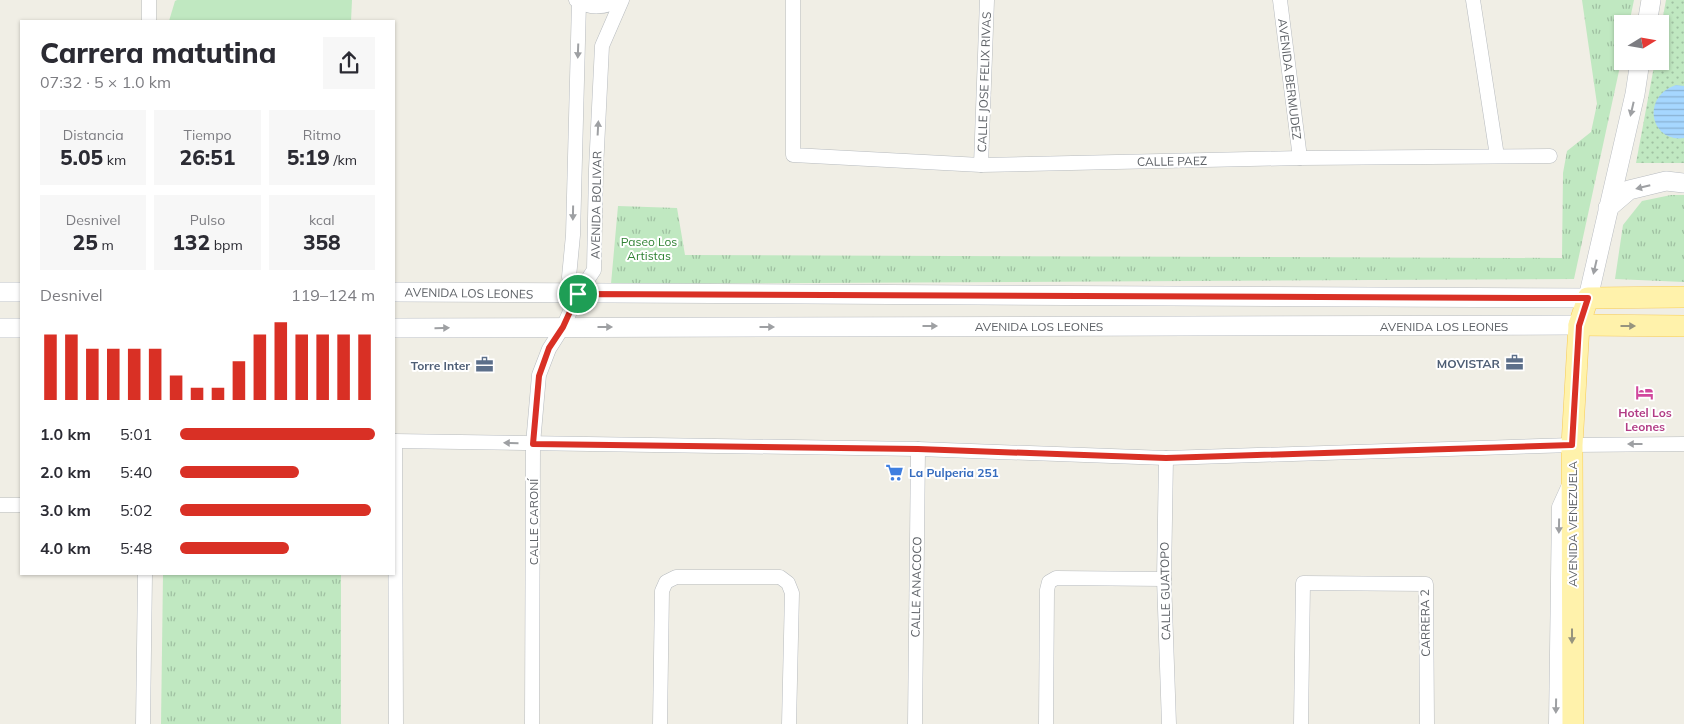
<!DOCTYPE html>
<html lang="es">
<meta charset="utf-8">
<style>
body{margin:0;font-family:Mulish,sans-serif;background:#f7f7f7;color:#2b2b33;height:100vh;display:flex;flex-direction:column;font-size:19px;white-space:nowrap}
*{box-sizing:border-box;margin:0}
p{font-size:16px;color:#7c7c81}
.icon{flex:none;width:28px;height:28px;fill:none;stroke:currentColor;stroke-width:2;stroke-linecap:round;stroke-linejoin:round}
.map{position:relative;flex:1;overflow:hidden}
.sheet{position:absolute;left:20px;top:20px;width:375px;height:555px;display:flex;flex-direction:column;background:#fff;border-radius:0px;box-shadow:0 1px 4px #0004}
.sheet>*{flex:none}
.needle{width:32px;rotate:79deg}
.fabs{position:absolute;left:1614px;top:15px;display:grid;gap:10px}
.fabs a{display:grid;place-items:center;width:55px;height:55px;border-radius:0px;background:#fff;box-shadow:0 1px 4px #0004;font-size:25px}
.pin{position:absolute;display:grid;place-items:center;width:42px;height:42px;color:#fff;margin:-21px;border:2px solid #fff;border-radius:50%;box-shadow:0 1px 5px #0007}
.round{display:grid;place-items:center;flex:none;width:52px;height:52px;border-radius:0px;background:#f7f7f7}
.headline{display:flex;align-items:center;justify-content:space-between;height:85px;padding:0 20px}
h1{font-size:28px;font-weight:800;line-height:38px}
.metrics{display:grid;grid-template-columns:repeat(3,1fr);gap:8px;height:85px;padding:5px 20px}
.metrics div{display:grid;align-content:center;border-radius:0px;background:#f7f7f7;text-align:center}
.metrics b{font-size:21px;font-weight:800}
.metrics small{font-size:14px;font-weight:400}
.metrics p{font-size:14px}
.chart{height:140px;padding:10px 20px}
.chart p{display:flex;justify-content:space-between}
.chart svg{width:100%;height:90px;margin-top:5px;stroke:#d93025;stroke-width:6}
ul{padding:0 20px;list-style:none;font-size:16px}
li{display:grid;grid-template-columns:80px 60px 1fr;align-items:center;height:38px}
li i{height:12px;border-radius:6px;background:#d93025}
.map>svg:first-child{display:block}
.grass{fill:#c0e8c1}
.park{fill:url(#park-tufts)}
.garden{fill:url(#garden-dots)}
.water{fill:url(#water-rules)}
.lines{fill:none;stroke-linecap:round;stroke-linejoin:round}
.street-casing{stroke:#b7bbbf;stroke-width:15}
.secondary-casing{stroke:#b8bcc1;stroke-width:20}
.primary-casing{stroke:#f8cc56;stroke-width:22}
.street{stroke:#fff;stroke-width:14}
.secondary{stroke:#fff;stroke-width:19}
.primary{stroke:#fff2ab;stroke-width:21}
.oneway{fill:#9ea0a3}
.oneway2{fill:#96947e}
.route-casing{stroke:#fff;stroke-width:10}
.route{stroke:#d93025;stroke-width:6}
.labels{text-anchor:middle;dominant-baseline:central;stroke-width:4;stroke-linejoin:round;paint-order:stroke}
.street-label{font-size:12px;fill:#5d6166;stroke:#fff}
.park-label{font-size:12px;fill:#308234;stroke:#fff}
.service-label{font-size:12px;font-weight:bold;fill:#4e5e75;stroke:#fff;text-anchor:end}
.hotel-label{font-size:12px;font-weight:bold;fill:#b23c85;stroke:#fff}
.shop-label{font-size:12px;font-weight:bold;fill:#366cbe;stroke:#fff;text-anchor:start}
</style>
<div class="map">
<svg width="1684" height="724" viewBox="0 0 1684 724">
<defs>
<pattern id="park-tufts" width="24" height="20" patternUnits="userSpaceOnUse" patternTransform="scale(1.25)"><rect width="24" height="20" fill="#c0e8c1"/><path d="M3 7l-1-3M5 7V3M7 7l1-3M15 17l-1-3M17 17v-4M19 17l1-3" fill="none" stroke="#9fbfa1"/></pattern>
<pattern id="garden-dots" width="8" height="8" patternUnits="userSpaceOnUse" patternTransform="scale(1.25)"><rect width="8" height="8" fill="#c0e8c1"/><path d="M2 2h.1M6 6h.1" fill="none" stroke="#9fbfa1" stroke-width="1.8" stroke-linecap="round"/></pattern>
<pattern id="water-rules" width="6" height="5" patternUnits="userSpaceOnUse" patternTransform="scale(1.25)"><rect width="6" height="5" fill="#a6d7ff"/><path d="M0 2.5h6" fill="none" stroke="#8ab2d2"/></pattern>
</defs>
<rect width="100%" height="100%" fill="#f0eee5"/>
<polygon class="grass" points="177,0 352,0 351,21 169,21 175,1"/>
<g class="park">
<polygon points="1582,0 1634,0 1629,24 1622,24 1622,57 1574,279 611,284 618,206 677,208 685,255 1562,258 1563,173 1567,151 1591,132 1597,104"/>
<polygon points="1671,195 1684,195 1684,282 1615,279 1623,225 1642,201"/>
<polygon points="163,574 341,574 341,724 161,724"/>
</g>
<polygon class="garden" points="1666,0 1684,0 1684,163 1636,163 1655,61 1660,61 1660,33"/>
<path class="water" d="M1676,85L1684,86V138C1651,143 1640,97 1676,85Z"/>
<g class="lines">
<defs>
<g id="street">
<polyline points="149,0 149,21"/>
<path d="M576,0C589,9 606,8 619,0"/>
<polyline points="793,0 793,155 981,165 1300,158 1550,156"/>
<polyline points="1280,0 1300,158"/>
<polyline points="1473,0 1497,156"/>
<polyline points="981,165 987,0"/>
<polyline points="578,294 569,277 573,235 579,2"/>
<polyline points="394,441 918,449 1166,458 1572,445 1684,444"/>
<polyline points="395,441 396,724"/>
<polyline points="1166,458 1164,579 1169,724"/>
<polyline points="0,505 21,505"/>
<polyline points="143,724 145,574"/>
<polyline points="532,724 533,444 539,375 549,349 563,327 578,294 594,270 596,169 602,46 622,0"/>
<polyline points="660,724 662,591 666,582 676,577 780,577 788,583 792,593 789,724"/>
<polyline points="915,724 918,449"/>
<polyline points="1046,724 1047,590 1049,582 1056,578 1164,579"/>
<polyline points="1301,724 1303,583 1426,584 1427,724"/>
<polyline points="1556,724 1559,507 1569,485"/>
</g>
<g id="secondary">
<polyline points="1647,24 1651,0"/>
<polyline points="1608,208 1629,190 1666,181 1684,183"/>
<polyline points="0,292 21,292"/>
<polyline points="394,292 1588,298 1635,94 1640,61"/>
<polyline points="0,328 21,328"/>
<polyline points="394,328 1579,325"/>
</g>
<g id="primary">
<polyline points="1579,325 1684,326"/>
<polyline points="1573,724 1572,445 1579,325 1588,298 1684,297"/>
</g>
</defs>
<use href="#street" class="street-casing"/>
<use href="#secondary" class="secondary-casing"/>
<use href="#primary" class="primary-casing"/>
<use href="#street" class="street"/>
<use href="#secondary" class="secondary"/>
<use href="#primary" class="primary"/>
</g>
<defs><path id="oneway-solid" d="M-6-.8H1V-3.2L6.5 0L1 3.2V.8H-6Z" transform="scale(1.25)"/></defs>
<g class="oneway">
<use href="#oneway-solid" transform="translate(578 51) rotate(92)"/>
<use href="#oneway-solid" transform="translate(1632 109) rotate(103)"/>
<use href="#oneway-solid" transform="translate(598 128) rotate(-87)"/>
<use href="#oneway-solid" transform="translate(1643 187) rotate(166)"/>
<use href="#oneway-solid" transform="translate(573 213) rotate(91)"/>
<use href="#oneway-solid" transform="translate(1595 267) rotate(103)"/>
<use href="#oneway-solid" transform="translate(930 326)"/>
<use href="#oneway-solid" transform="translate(605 327)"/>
<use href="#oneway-solid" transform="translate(767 327)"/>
<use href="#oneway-solid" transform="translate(442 328) rotate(-1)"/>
<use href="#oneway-solid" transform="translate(511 443) rotate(-179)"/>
<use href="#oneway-solid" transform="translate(1635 444) rotate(180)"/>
<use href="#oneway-solid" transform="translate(1559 526) rotate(91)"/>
<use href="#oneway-solid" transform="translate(1556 706) rotate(91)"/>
</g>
<g class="oneway2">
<use href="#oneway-solid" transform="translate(1628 326)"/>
<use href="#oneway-solid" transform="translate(1572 636) rotate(90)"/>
</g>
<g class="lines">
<defs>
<polygon id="route" points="578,294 1550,298 1588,298 1579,326 1572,445 1166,458 918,449 533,444 539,376 549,348 563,327"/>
</defs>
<use href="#route" class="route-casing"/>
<use href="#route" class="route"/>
</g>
<defs>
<symbol id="office-bare" viewBox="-9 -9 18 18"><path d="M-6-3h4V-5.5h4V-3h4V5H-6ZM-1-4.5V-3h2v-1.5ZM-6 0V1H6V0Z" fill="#5c6f8a" stroke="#fff" stroke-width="2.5" paint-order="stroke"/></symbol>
<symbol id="hotel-bare" viewBox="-9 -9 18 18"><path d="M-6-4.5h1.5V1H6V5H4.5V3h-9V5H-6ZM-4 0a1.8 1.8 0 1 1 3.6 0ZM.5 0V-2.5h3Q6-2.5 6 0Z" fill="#d1479c" stroke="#fff" stroke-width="2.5" paint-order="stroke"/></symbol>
<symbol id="supermarket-bare" viewBox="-9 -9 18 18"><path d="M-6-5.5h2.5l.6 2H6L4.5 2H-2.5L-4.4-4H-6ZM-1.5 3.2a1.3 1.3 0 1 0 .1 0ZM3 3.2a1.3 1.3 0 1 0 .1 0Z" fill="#3f7fe0" stroke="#fff" stroke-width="2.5" paint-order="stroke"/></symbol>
</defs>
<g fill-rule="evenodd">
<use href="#office-bare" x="1502" y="350" width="25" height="25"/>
<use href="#office-bare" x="472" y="352" width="25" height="25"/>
<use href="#hotel-bare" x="1632" y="380" width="25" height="25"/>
<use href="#supermarket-bare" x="882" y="460" width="25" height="25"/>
</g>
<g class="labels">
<g class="street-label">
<text transform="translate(1290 79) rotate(83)">AVENIDA BERMUDEZ</text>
<text transform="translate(984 82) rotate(-88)">CALLE JOSE FELIX RIVAS</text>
<text transform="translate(1172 161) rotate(-1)">CALLE PAEZ</text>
<text transform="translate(596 205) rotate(-89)">AVENIDA BOLIVAR</text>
<text transform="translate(469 293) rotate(1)">AVENIDA LOS LEONES</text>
<text x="1039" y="326">AVENIDA LOS LEONES</text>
<text x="1444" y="326">AVENIDA LOS LEONES</text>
<text transform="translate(533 522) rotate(-90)">CALLE CARONÍ</text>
<text transform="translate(1572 524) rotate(-90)">AVENIDA VENEZUELA</text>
<text transform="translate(916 587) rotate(-89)">CALLE ANACOCO</text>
<text transform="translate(1165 591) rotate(-91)">CALLE GUATOPO</text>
<text transform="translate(1425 623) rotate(-91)">CARRERA 2</text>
</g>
<g class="park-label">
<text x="649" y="241">Paseo Los<tspan x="649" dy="14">Artistas</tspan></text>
</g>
<g class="service-label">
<text x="1500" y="363">MOVISTAR</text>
<text x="470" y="365">Torre Inter</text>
</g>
<g class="hotel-label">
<text x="1645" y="412">Hotel Los<tspan x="1645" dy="14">Leones</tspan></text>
</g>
<g class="shop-label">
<text x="909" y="472">La Pulperia 251</text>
</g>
</g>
</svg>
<div class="fabs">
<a><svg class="needle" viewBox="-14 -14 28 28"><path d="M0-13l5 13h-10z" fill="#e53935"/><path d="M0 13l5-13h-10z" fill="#7c7c81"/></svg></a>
</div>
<div class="pin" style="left:578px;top:294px;background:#1e9e55"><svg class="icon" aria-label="arrive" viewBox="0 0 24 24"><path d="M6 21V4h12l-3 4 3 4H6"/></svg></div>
<section class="sheet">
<div class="headline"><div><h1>Carrera matutina</h1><p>07:32 · 5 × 1.0 km</p></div><a class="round"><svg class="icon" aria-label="share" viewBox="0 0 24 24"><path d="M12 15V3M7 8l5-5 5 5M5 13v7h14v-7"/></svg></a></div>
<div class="metrics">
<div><p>Distancia</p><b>5.05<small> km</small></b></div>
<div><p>Tiempo</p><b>26:51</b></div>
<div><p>Ritmo</p><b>5:19<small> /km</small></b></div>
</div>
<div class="metrics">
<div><p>Desnivel</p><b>25<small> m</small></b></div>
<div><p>Pulso</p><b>132<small> bpm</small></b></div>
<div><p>kcal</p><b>358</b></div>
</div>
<div class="chart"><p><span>Desnivel</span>119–124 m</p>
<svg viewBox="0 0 160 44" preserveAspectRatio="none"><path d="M5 44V12M15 44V12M25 44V19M35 44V19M45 44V19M55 44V19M65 44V32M75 44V38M85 44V38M95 44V25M105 44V12M115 44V6M125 44V12M135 44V12M145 44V12M155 44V12"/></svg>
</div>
<ul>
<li><b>1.0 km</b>5:01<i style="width:100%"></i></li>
<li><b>2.0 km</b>5:40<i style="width:61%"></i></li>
<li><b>3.0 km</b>5:02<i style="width:98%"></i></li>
<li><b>4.0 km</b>5:48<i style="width:56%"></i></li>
</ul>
</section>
</div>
